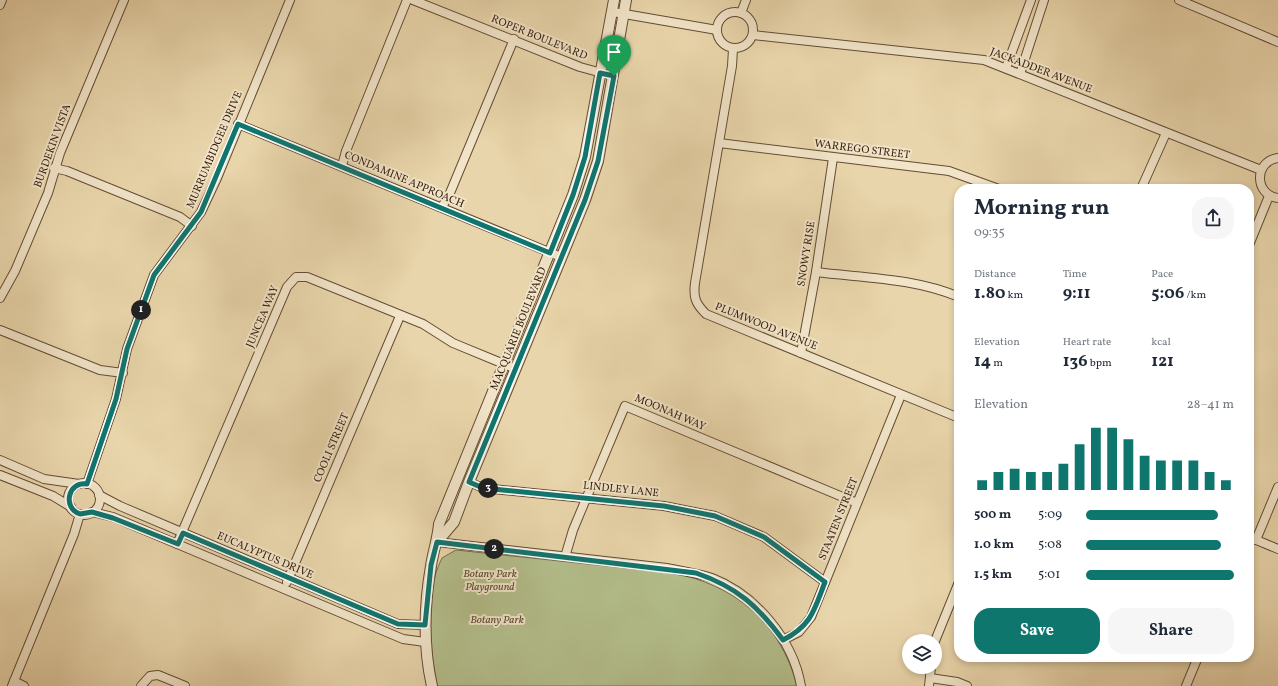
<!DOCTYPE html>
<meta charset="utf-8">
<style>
body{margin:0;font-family:Vollkorn,serif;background:#f6f6f7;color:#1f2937;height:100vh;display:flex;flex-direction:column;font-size:15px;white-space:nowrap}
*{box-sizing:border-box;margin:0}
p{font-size:13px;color:#747a83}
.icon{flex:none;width:22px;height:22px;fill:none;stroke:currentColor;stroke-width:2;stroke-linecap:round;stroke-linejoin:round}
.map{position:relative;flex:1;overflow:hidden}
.details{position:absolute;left:954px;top:184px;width:300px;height:478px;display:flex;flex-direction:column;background:#fff;border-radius:16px;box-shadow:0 2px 6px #0003}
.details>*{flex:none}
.tools{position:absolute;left:902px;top:634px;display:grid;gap:8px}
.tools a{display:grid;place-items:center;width:40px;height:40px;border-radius:50%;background:#fff;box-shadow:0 2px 6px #0003;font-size:20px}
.pin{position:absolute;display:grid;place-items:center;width:34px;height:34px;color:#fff;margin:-41px -17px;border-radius:50% 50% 50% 0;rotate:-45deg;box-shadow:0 0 4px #0007}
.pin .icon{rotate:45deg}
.km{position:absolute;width:20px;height:20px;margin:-10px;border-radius:50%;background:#222;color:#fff;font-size:11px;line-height:20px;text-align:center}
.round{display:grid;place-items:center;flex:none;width:42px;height:42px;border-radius:16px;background:#f6f6f7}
.overview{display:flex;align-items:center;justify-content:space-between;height:68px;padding:0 20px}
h1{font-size:22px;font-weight:700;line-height:30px}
.stats{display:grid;grid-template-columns:repeat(3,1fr);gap:6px;height:68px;padding:4px 20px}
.stats div{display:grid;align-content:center}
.stats b{font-size:17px;font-weight:700}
.stats small{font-size:11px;font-weight:400}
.stats p{font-size:11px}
.chart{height:112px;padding:8px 20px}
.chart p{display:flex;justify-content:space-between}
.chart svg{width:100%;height:72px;margin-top:4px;stroke:#0f766e;stroke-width:6}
.cta{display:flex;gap:8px;margin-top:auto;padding:8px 20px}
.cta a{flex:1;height:46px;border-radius:16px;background:#0f766e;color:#fff;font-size:16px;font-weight:700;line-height:46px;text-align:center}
.cta a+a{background:#f6f6f7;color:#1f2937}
ul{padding:0 20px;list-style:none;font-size:13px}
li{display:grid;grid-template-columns:64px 48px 1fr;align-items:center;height:30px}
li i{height:10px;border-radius:5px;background:#0f766e}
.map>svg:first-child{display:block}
.green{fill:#b3be8b;stroke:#756e4c}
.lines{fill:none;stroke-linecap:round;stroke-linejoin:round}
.minor-casing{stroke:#644c34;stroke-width:10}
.tertiary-casing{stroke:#644c34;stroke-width:12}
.minor{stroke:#f1e4c8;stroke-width:8}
.tertiary{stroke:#f1e4c8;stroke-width:10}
.route-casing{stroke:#fff;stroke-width:8}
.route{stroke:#0f766e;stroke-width:5}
.labels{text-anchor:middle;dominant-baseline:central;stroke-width:4;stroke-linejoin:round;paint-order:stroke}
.street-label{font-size:11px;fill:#371e0d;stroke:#f1e4c8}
.park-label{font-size:11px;font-style:italic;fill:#56462c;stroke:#f1e4c8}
</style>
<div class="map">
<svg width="1278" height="686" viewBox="0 0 1278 686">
<rect width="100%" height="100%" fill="#e9d5ab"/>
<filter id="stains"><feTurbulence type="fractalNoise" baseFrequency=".005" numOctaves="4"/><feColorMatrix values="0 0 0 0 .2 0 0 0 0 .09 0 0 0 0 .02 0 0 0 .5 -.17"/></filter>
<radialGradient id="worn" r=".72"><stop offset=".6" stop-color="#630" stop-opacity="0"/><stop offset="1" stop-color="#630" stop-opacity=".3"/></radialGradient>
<path class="green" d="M456,550L672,573C734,584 781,623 797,686H437C430,646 423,596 442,558Z"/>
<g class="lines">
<defs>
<g id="minor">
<polyline points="413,0 580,67 613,76"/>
<polyline points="1179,0 1278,42"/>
<polyline points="0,5 2,0"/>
<circle cx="735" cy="30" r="18"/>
<polyline points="613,12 717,30"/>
<polyline points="741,13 746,0"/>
<polyline points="753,35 984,60 1261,170"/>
<path d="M733,49L732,66L695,283C693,298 696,304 706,314L959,418"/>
<polyline points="1006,68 1031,0"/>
<polyline points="1020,74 1044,0"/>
<polyline points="238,124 561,257"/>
<polyline points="719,143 949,171 999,189"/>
<path d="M1278,158C1254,161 1254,195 1278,198"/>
<polyline points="342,166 346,151 407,0"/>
<polyline points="54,168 67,171 180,217 192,226"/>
<polyline points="1141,189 1166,133"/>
<polyline points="442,207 450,193 514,39"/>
<polyline points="1249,245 1269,196"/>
<path d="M816,272C864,278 915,278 959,297"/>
<polyline points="0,298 15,271 48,193 60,153 124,0"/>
<polyline points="0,330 100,370 123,373"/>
<polyline points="801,353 816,272 833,158"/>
<polyline points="0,460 44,479 79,484"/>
<polyline points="0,475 53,496 71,507"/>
<polyline points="469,482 483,488 664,506 715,516 764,537 825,582"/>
<circle cx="84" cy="499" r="16"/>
<polyline points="87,484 116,399 127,349 154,275 201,212 217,178 290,0"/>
<polyline points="99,495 120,506 398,624 425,625"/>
<polyline points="92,512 113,517 403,639 425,642"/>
<polyline points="1249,537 1278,549"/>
<polyline points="1256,540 1278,487"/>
<path d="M437,542L667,568C682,571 697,573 712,578C756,595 793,640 801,686"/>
<polyline points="177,544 287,287 296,277 307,277 423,324 453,343 516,369"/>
<polyline points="565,557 573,530 625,406 857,503"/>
<polyline points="287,582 400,316"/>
<polyline points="783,640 799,632 811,617 901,395"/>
<polyline points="935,641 959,582"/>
<polyline points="930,678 957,682 967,686"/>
<polyline points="14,681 24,686"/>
<polyline points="12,686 74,534 80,514"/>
<polyline points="141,686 150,676 158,675 185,686"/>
<polyline points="929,686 931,667"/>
<polyline points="1186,686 1198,657"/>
</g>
<g id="tertiary">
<polyline points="437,542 454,522 469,482 585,200 598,161 626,0"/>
<path d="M432,686C423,646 424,606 431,566C433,552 438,538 439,524L573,195L585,157L614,0"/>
</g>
</defs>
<use href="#minor" class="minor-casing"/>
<use href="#tertiary" class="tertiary-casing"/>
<use href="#minor" class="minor"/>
<use href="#tertiary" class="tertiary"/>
</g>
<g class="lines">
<defs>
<path id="route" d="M600,73L614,76L598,161L585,200L469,482L483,488L664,506L715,516L764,537L825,582C814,610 812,625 783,640C758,606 737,587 696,573L437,542L431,565L425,625L398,624L183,533L178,544L113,518L92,512L80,514C62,508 68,481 87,484L116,399L127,349L154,275L201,212L238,124L550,253L573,195L585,157Z"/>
</defs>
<use href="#route" class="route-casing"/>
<use href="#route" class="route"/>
</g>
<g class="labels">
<g class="street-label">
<text transform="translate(539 38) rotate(22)">ROPER BOULEVARD</text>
<text transform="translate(1041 71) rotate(21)">JACKADDER AVENUE</text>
<text transform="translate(53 146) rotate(-70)">BURDEKIN VISTA</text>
<text transform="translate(215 150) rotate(-67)">MURRUMBIDGEE DRIVE</text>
<text transform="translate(862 150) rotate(7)">WARREGO STREET</text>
<text transform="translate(404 180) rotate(23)">CONDAMINE APPROACH</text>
<text transform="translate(807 254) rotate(-81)">SNOWY RISE</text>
<text transform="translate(263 317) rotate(-67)">JUNCEA WAY</text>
<text transform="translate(766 327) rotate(22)">PLUMWOOD AVENUE</text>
<text transform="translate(519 329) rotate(-68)">MACQUARIE BOULEVARD</text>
<text transform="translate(670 413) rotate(23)">MOONAH WAY</text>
<text transform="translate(332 448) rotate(-67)">COOLI STREET</text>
<text transform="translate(621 490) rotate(6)">LINDLEY LANE</text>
<text transform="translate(839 519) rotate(-68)">STAATEN STREET</text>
<text transform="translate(265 556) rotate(23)">EUCALYPTUS DRIVE</text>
</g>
<g class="park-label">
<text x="490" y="574">Botany Park<tspan x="490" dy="13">Playground</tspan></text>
<text x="497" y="620">Botany Park</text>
</g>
</g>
<rect width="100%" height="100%" filter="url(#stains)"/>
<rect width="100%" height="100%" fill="url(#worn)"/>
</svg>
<div class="tools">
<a><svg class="icon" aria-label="layers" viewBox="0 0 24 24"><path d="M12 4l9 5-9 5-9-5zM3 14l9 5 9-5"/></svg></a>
</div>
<div class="pin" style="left:614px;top:76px;background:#1e9e55"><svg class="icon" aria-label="arrive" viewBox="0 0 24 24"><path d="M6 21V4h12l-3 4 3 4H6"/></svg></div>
<b class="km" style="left:141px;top:310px">1</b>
<b class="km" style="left:494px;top:549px">2</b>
<b class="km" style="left:488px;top:488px">3</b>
<section class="details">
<div class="overview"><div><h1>Morning run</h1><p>09:35</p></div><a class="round"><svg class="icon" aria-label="share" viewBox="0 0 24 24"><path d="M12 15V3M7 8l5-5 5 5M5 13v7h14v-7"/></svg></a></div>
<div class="stats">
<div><p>Distance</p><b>1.80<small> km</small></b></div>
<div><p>Time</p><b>9:11</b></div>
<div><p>Pace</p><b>5:06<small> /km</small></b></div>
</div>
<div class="stats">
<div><p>Elevation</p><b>14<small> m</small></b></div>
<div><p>Heart rate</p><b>136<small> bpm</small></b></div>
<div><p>kcal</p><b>121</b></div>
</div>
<div class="chart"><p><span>Elevation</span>28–41 m</p>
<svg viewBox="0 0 160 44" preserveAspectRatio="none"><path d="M5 44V38M15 44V33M25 44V31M35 44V33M45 44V33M55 44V28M65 44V16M75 44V6M85 44V6M95 44V13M105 44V23M115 44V26M125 44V26M135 44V26M145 44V33M155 44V38"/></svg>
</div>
<ul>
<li><b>500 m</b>5:09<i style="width:89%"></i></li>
<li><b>1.0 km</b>5:08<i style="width:91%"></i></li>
<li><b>1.5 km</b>5:01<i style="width:100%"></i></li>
</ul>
<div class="cta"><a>Save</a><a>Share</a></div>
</section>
</div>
